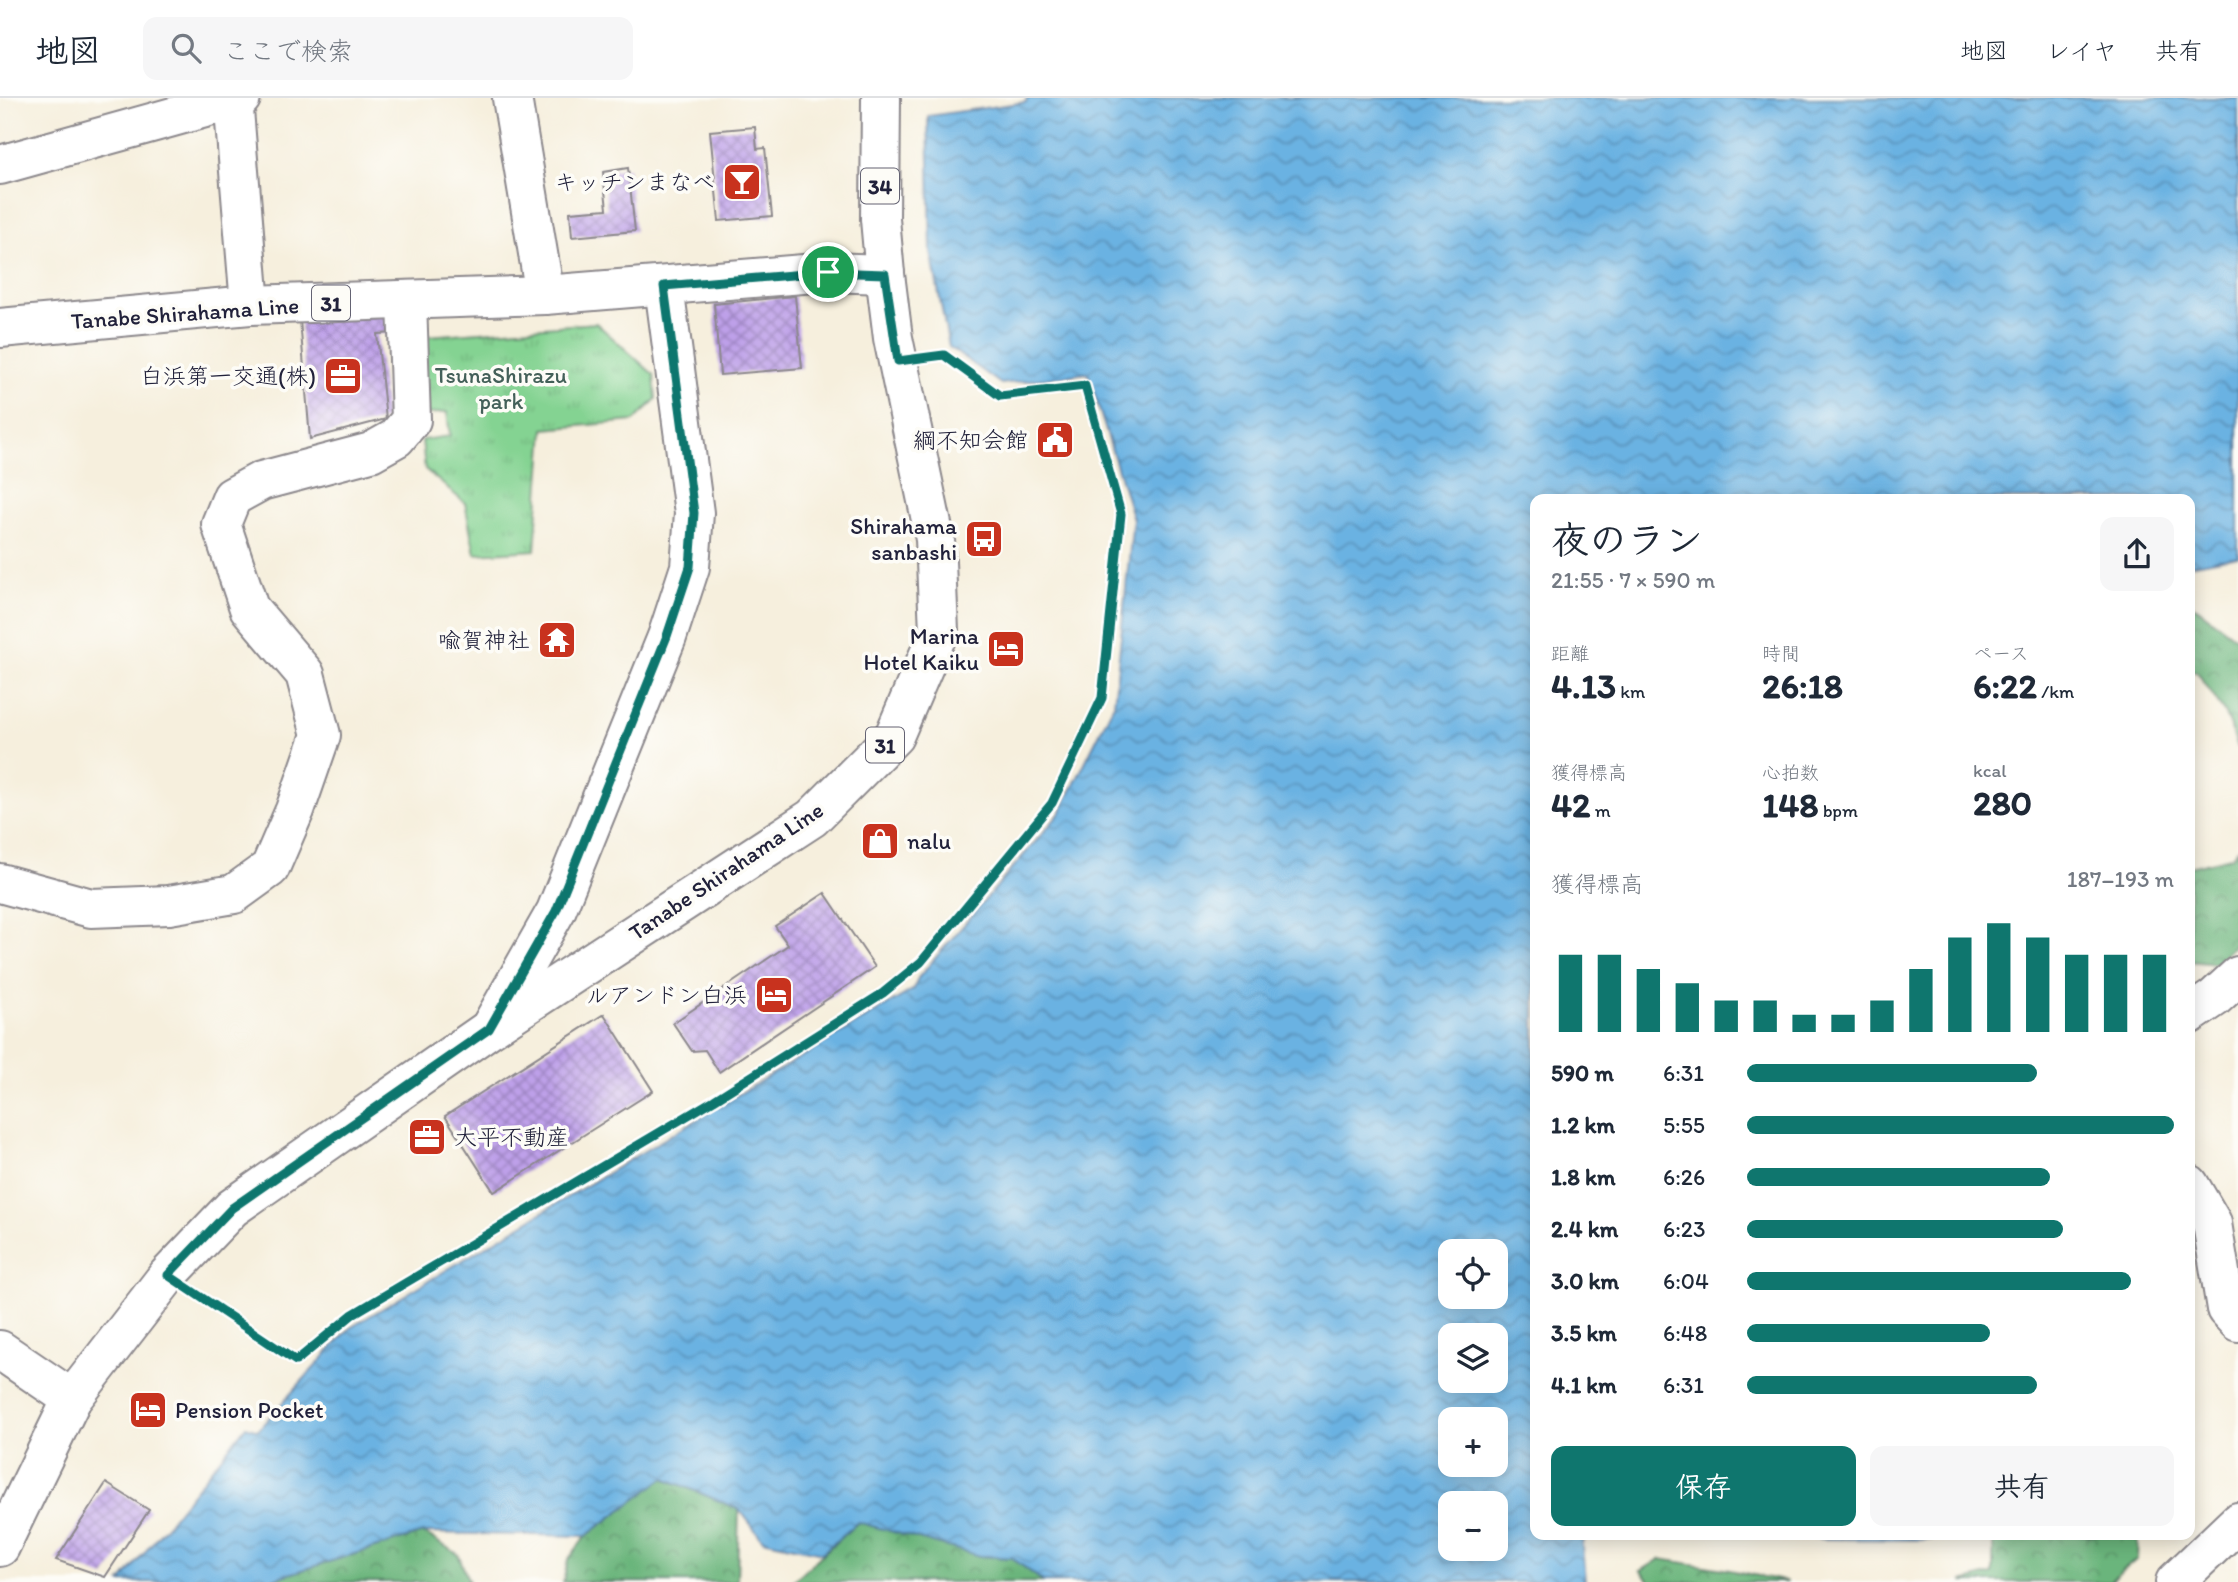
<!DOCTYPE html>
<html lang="ja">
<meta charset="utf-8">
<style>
body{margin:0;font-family:Itim,"Klee One",sans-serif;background:#f6f6f7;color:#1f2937;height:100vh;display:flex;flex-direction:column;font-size:26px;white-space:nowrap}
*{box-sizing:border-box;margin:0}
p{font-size:23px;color:#747a83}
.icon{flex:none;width:38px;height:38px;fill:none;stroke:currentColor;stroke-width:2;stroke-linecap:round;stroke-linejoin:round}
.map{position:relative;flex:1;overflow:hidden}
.sheet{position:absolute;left:1530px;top:396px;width:665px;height:1046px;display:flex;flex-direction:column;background:#fff;border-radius:14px;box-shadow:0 4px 18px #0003}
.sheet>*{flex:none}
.controls{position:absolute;left:1438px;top:1141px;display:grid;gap:14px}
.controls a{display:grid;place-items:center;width:70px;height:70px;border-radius:14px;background:#fff;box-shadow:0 4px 18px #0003;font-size:35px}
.pin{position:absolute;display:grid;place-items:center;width:60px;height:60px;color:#fff;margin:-30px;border:4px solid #fff;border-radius:50%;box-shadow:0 2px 7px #0007}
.round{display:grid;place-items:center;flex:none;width:74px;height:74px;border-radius:14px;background:#f6f6f7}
.summary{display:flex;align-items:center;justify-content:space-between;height:119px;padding:0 21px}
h1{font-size:38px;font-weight:700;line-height:52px}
.figures{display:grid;grid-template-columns:repeat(3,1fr);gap:10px;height:119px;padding:7px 21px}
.figures div{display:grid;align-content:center}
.figures b{font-size:35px;font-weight:700}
.figures small{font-size:19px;font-weight:400}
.figures p{font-size:19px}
.chart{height:196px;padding:14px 21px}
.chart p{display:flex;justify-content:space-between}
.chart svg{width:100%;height:126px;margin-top:7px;stroke:#0f766e;stroke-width:6}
.button{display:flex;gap:14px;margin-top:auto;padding:14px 21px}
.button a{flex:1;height:80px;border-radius:14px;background:#0f766e;color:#fff;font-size:28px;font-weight:700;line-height:80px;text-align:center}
.button a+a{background:#f6f6f7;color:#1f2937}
ul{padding:0 21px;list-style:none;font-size:23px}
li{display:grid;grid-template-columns:112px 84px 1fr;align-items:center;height:52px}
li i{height:18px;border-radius:9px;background:#0f766e}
header{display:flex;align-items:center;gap:42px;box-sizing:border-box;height:98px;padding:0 35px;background:#fff;border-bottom:2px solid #e0e1e3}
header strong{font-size:33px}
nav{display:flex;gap:38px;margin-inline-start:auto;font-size:24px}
.search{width:490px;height:63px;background:#f6f6f7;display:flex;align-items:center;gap:18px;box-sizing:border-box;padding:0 24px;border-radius:14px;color:#747a83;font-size:26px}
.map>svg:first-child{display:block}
.grass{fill:url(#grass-tufts);stroke:#537a66;stroke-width:2}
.forest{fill:url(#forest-crowns);stroke:#466c5c;stroke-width:2}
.water{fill:url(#water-waves);stroke:#466a8e;stroke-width:2;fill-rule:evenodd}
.building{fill:url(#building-cross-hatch)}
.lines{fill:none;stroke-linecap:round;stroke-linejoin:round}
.street-casing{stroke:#8c888c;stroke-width:42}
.primary-casing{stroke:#8c888c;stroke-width:42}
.path{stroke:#8c888c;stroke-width:4.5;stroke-dasharray:2 5;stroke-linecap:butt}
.street{stroke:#fff;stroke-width:38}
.primary{stroke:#fff;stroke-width:38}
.route-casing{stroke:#fff;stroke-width:14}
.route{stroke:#0f766e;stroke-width:9}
.labels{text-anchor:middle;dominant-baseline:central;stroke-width:7;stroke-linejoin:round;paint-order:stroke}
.shield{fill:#fdfcf7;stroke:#646373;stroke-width:2}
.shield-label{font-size:21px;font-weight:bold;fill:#22223b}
.poi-label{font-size:23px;fill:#22223b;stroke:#fdfcf7;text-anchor:end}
.street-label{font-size:23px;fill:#22223b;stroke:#fdfcf7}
.park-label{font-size:23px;fill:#446059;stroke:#fdfcf7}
</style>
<header>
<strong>地図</strong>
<div class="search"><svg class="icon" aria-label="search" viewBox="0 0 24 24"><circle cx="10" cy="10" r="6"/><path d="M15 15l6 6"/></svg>ここで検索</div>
<nav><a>地図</a><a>レイヤ</a><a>共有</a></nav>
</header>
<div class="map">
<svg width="2238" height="1484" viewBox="0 0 2238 1484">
<defs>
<pattern id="grass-tufts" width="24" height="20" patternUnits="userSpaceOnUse" patternTransform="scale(1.75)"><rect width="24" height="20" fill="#84d392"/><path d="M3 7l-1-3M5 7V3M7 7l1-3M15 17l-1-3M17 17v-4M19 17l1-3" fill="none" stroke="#72b57f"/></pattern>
<pattern id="forest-crowns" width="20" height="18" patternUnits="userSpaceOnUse" patternTransform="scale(1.75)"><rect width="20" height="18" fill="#6bb57c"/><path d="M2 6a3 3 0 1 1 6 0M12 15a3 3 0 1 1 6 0" fill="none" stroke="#589367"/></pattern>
<pattern id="water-waves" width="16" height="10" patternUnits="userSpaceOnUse" patternTransform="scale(1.75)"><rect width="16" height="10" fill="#6bb2e2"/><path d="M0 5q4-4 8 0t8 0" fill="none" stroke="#5890b8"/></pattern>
<pattern id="building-cross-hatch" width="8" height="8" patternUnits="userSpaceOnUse" patternTransform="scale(1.75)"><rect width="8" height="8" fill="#bea0e9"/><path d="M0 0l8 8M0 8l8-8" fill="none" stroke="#9a82be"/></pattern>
</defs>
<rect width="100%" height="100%" fill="#fdfcf7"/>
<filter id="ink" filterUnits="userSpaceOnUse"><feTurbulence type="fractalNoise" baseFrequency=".0143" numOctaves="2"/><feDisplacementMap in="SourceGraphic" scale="14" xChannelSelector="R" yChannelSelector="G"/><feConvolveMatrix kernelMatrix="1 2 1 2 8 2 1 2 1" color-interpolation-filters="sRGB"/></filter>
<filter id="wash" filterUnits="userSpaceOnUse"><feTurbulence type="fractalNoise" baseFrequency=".00686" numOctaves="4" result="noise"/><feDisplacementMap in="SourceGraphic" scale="28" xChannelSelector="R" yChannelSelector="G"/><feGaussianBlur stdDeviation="1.57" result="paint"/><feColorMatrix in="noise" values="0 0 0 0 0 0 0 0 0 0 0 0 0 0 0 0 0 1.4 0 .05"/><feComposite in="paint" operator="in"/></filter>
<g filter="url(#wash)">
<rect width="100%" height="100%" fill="#f6efdd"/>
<polygon class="grass" points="596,225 654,277 656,301 634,323 544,331 535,452 475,456 465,405 425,371 422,342 450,338 447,314 420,317 415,239"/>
<g class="forest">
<polygon points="2189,504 2238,541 2238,649 2224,614 2197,574 2189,571"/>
<polygon points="2238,751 2238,843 2216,866 2189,863 2189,769 2231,759"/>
<polygon points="664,1380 739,1411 737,1484 563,1484 568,1462 586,1438"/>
<polygon points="858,1424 980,1458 1012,1460 1044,1484 792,1484"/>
<polygon points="423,1435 458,1456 469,1484 263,1484"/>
<polygon points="1993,1437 2138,1437 2137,1461 2110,1484 1962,1484 1993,1476"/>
<polygon points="1660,1461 1730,1472 1788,1484 1651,1484 1641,1473"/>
</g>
<g class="water">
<path d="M1027,0H2238V458L2189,467V401H1535V1437H1587L1582,1446L1585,1484H1044L1012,1460L980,1458L858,1424L822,1455L763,1442L739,1411L664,1380L586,1438L423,1435L263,1484H121L246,1328L258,1332L350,1230L914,891L918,880L1060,715L1114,606L1133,421L1088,275L1001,286L949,249L931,154L928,18L1026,4ZM1451,1153H1496V1199H1451ZM1451,1237H1496V1283H1451ZM1451,1321H1496V1367H1451ZM1451,1405H1496V1451H1451Z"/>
<polygon points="1805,1437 1952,1437 1929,1442 1822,1441"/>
</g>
<g id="blocks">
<g class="building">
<polygon points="755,29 757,51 765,50 772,118 719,123 710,33"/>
<polygon points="628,70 635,133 572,139 570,114 607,111 603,74"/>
<polygon points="795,198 802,270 720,277 714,206"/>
<polygon points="394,214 396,235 377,236 386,321 310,341 300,222"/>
<polygon points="825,795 875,869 719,974 705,952 692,953 673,925 788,847 775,828"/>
<polygon points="604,916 653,993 494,1094 445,1018"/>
<polygon points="106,1385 149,1412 105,1479 56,1462"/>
</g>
</g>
</g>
<g filter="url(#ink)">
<use href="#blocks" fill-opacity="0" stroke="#8c888c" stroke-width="2"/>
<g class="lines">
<defs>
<g id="street">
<polyline points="233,0 250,207"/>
<polyline points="512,0 545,197"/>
<polyline points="0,67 241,0"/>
<polyline points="0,785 91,810 169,807 234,796 270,770 295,712 321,637 305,576 249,510 221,426 232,399 261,383 371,354 396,340 411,322 407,203"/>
<polyline points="2189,917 2214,900 2238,878"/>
<polyline points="2189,1086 2212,1125 2226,1211 2238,1224"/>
<polyline points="0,1252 72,1301"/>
<polyline points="2175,1484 2238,1424"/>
</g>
<g id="primary">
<polyline points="0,230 250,207 545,197 828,174 885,176"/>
<polyline points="492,926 556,813 667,539 690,469 694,415 664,188"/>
<polyline points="0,1449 72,1301 168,1177 232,1110 489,931 812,720 894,638 939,533 935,441 893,240 885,176 880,121 881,0"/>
</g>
</defs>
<use href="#street" class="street-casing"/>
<use href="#primary" class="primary-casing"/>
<polyline class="path" points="198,1197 296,1263 353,1216 714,1002 883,895 921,864 1052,704 1103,600 1121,416 1085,288 1000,298 945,257 933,258"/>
<use href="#street" class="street"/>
<use href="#primary" class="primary"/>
</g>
</g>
<g class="lines" filter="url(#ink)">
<defs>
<polygon id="route" points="828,174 885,176 898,263 944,257 1000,298 1085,288 1121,416 1102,600 1052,705 921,864 883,895 714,1002 353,1216 296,1263 168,1177 232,1110 489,931 556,813 667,538 690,469 694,415 664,188"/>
</defs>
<use href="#route" class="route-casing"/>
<use href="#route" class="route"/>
</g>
<defs>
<symbol id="bar-square" viewBox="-11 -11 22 22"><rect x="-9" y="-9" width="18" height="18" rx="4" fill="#c8321e" stroke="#fdfcf7"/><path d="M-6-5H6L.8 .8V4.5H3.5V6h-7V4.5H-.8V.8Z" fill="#fff"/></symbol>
<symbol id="office-square" viewBox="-11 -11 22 22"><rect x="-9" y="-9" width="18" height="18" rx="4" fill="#c8321e" stroke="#fdfcf7"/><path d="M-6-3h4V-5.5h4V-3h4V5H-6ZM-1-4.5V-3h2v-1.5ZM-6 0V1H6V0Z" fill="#fff"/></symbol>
<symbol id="civic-square" viewBox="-11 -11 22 22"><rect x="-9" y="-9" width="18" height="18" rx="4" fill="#c8321e" stroke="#fdfcf7"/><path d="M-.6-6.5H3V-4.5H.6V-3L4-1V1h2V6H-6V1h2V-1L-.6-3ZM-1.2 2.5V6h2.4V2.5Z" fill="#fff"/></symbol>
<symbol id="bus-square" viewBox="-11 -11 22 22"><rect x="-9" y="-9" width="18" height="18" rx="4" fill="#c8321e" stroke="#fdfcf7"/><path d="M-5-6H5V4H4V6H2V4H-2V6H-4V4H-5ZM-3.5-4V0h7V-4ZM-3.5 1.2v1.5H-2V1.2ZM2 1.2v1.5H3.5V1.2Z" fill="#fff"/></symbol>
<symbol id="temple-square" viewBox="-11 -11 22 22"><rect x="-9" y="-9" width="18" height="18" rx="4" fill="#c8321e" stroke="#fdfcf7"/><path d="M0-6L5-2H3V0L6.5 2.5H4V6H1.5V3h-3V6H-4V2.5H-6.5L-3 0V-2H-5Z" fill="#fff"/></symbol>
<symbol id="hotel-square" viewBox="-11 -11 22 22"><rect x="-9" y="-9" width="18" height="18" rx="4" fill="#c8321e" stroke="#fdfcf7"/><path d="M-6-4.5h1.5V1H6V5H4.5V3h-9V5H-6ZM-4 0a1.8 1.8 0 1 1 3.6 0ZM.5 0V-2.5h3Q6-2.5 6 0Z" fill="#fff"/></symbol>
<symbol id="shop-square" viewBox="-11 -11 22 22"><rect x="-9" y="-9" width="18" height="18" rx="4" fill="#c8321e" stroke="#fdfcf7"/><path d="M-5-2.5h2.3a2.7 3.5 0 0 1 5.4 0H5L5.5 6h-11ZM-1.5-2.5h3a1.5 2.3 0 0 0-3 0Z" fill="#fff"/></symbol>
</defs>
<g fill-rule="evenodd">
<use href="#bar-square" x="720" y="62" width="44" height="44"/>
<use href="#office-square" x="321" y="256" width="44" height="44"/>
<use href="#civic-square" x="1033" y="320" width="44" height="44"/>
<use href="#bus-square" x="962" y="419" width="44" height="44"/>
<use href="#temple-square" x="535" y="520" width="44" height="44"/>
<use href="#hotel-square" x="984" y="529" width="44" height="44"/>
<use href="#shop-square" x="858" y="721" width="44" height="44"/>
<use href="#hotel-square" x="752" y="875" width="44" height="44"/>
<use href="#office-square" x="405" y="1017" width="44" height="44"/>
<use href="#hotel-square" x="126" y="1290" width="44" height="44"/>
</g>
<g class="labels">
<g class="shield">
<rect x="861" y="70.5" width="38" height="35" rx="5"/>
<rect x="312" y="187.5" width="38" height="35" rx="5"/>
<rect x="866" y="629.5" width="38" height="35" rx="5"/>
</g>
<g class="shield-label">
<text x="880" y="88">34</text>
<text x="331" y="205">31</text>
<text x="885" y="647">31</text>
</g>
<g class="poi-label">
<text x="715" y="84">キッチンまなべ</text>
<text x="316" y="278">白浜第一交通(株)</text>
<text x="1028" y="342">綱不知会館</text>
<text x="957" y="428">Shirahama<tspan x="957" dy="26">sanbashi</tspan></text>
<text x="979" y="538">Marina<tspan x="979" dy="26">Hotel Kaiku</tspan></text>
<text x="530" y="542">喩賀神社</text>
<text x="907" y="743" text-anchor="start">nalu</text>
<text x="747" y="897">ルアンドン白浜</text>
<text x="454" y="1039" text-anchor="start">大平不動産</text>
<text x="175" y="1312" text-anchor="start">Pension Pocket</text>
</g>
<g class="street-label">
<text transform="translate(185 215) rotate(-4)">Tanabe Shirahama Line</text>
<text transform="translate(726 773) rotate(-34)">Tanabe Shirahama Line</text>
</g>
<g class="park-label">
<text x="501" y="277">TsunaShirazu<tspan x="501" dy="26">park</tspan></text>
</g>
</g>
</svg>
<div class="controls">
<a><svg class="icon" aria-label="locate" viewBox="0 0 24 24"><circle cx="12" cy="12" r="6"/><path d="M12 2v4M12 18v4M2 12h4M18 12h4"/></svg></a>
<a><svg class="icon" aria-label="layers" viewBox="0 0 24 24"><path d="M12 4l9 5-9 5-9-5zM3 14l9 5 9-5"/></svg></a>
<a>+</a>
<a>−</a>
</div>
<div class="pin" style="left:828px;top:174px;background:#1e9e55"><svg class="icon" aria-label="arrive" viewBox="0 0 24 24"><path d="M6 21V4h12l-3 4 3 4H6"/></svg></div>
<section class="sheet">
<div class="summary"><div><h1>夜のラン</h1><p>21:55 · 7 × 590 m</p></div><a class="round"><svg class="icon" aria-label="share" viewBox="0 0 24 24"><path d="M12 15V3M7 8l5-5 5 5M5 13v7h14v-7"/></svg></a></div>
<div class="figures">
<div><p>距離</p><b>4.13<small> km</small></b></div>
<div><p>時間</p><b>26:18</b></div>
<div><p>ペース</p><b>6:22<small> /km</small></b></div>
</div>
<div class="figures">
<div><p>獲得標高</p><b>42<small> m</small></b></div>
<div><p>心拍数</p><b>148<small> bpm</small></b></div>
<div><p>kcal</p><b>280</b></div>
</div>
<div class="chart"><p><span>獲得標高</span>187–193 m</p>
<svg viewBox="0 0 160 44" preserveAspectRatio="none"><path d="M5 44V17M15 44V17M25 44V22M35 44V27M45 44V33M55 44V33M65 44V38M75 44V38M85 44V33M95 44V22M105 44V11M115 44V6M125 44V11M135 44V17M145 44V17M155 44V17"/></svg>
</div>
<ul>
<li><b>590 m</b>6:31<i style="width:68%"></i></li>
<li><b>1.2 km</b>5:55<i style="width:100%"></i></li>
<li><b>1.8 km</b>6:26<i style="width:71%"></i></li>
<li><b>2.4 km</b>6:23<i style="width:74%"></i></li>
<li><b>3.0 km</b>6:04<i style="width:90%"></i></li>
<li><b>3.5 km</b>6:48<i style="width:57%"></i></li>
<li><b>4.1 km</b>6:31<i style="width:68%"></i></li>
</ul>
<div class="button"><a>保存</a><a>共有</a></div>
</section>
</div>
